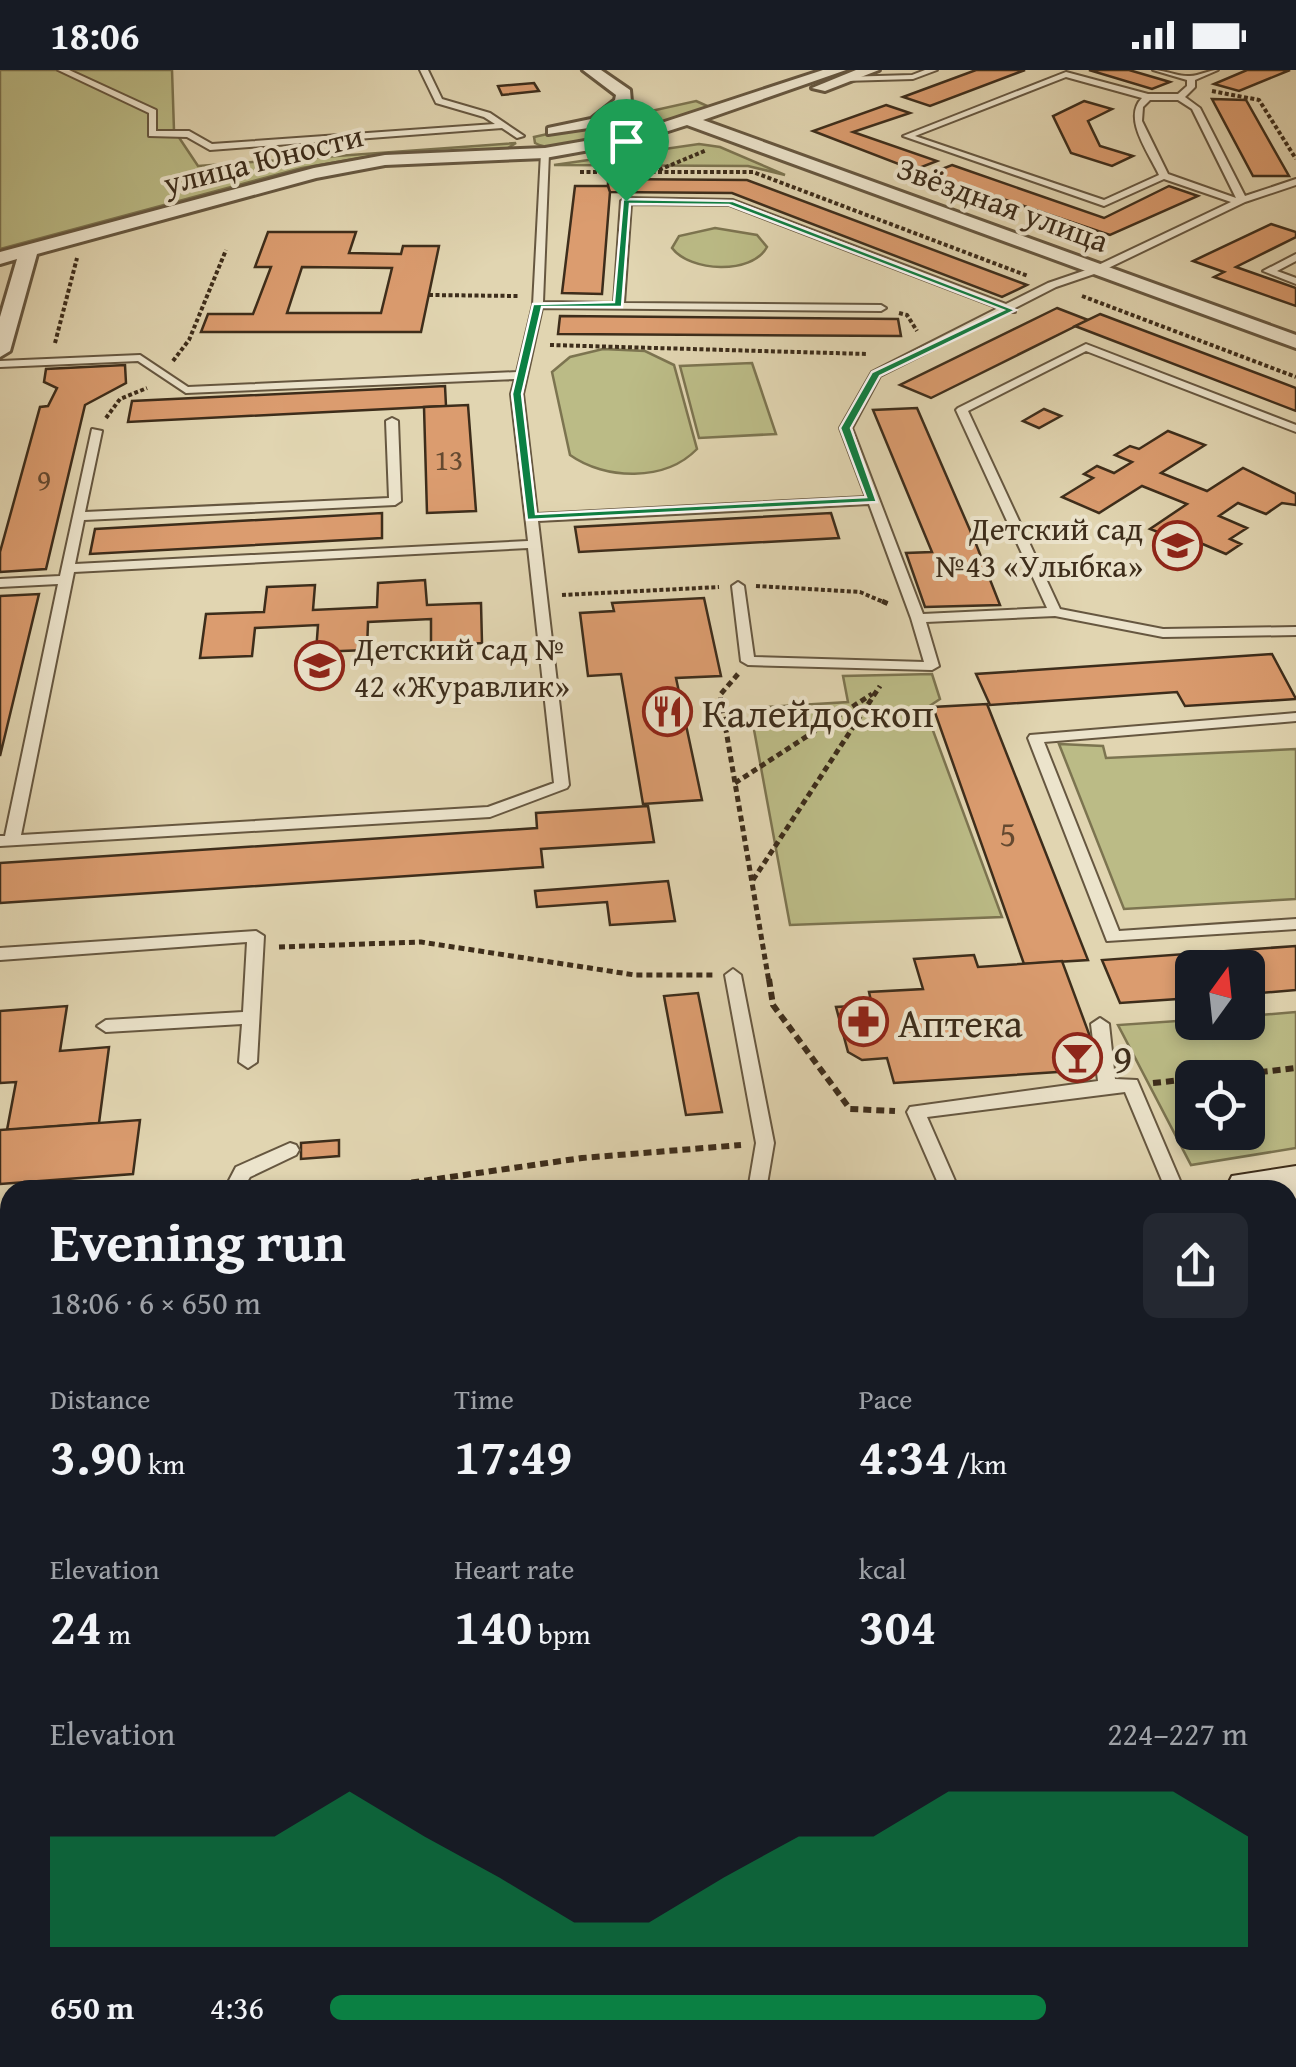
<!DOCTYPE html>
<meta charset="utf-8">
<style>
body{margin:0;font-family:"Gentium Book Plus",serif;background:#242831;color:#f1f3f6;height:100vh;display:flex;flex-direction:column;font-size:38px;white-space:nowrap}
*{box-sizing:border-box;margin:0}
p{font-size:32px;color:#9ea1a6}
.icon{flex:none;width:55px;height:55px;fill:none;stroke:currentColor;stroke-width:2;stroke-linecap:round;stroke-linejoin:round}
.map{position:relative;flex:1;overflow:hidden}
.details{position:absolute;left:0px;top:1110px;width:1298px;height:888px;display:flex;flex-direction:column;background:#171b24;border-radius:30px 30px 0 0;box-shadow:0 5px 15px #0003}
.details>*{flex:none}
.needle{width:65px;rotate:15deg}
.fabs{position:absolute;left:1175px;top:880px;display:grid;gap:20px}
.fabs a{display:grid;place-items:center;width:90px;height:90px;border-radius:15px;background:#171b24;box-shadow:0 5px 15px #0003;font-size:50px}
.pin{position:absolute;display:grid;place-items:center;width:85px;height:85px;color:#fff;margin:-102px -42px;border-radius:50% 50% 50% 0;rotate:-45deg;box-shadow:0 0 10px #0007}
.pin .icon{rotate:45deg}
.round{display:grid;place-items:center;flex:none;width:105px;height:105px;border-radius:15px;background:#242831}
.head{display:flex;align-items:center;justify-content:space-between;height:170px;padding:0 50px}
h1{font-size:55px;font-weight:700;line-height:75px}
.metrics{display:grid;grid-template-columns:repeat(3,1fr);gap:15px;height:170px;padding:10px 50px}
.metrics div{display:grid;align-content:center}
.metrics b{font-size:50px;font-weight:700}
.metrics small{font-size:28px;font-weight:400}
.metrics p{font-size:28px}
.chart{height:280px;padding:20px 50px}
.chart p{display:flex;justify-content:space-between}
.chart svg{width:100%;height:180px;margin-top:10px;fill:#0b8043;opacity:.7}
ul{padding:0 50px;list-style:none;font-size:32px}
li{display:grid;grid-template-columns:160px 120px 1fr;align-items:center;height:75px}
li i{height:25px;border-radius:12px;background:#0b8043}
.status{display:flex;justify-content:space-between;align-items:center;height:70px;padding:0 50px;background:#171b24;direction:ltr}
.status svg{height:28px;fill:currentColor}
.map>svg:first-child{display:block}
.green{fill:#bbbb86;stroke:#7c7450;stroke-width:2.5;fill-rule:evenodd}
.building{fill:#db9c6f;stroke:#3d2d1b;stroke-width:2.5;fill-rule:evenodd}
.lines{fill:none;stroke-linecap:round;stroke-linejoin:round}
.lane-casing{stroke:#665740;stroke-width:4}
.street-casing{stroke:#665740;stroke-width:6}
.secondary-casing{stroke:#3d2d1b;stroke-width:4}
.path-far3{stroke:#3d2d1b;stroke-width:4;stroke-dasharray:4 2.5;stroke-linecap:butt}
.path-far2{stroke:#3d2d1b;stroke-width:5;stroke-dasharray:6 4;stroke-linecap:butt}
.path-far1{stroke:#3d2d1b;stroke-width:6;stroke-dasharray:8 5;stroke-linecap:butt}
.path{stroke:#3d2d1b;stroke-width:9;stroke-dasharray:10 6;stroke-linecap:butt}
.lane{fill:#ece4cc;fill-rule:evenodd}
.street{fill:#ece4cc;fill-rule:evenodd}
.secondary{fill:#ece4cc;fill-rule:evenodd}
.route{fill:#0b8043;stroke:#fff;stroke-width:2.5;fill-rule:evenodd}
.labels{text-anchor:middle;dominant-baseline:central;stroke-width:8;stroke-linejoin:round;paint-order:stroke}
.far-number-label{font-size:30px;fill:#644930}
.far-street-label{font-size:32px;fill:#3d2d1b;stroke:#ece4cc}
.far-poi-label{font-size:32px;fill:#3d2d1b;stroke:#ece4cc;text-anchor:end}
.number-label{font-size:35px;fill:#644930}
.poi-label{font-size:40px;fill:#3d2d1b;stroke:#ece4cc;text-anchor:start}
</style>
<div class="status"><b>18:06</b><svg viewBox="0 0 49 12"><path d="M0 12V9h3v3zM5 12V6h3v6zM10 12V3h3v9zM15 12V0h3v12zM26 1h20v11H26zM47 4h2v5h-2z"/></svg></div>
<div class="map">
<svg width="1296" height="1997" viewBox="0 0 1296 1997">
<rect width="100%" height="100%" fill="#e1d5b1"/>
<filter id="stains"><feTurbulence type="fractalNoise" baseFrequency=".002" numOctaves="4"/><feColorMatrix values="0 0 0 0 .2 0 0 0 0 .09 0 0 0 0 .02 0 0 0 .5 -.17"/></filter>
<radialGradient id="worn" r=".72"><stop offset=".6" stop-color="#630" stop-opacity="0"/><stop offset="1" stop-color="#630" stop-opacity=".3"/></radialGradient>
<g class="green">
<polygon points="0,0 172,0 174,60 198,96 516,73 505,80 378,85 302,98 0,179"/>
<path d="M696,31L712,38C679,49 564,90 535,73L534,67Z"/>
<polygon points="699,74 720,77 785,105 748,96 554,95"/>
<path d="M715,158L757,165L767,177C752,205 690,202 672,178L679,166Z"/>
<path d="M603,279L645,281L674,295L697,379C665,412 605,410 570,385L552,302L570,287Z"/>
<polygon points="752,293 776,364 699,368 680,296"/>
<polygon points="932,604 940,629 925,639 1002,847 790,855 750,638 848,632 843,606"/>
<polygon points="1059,674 1103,676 1106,688 1296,679 1296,829 1124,839"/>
<path d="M1296,942V1078L1191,1095L1118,955L1192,950L1248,952V946ZM1192,1008H1248V1062H1192Z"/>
<polygon points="1296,1233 1296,1997 0,1997 0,1343 10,1342 10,1988 1288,1988 1288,1234"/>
</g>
<g class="building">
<polygon points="976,0 1025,0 930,36 903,27"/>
<polygon points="1089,0 1129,0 1170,12 1152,19"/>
<polygon points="1247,0 1290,0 1239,21 1214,14"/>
<polygon points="534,13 539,21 502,25 498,16"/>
<polygon points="1212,29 1246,30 1289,106 1253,106"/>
<polygon points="1084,31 1112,39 1088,51 1100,76 1133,86 1112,96 1071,83 1053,46"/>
<polygon points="886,35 910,43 853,62 937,91 914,100 813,61"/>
<polygon points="952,95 1104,148 1169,116 1198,126 1110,165 929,104"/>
<polygon points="608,109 747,110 1027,215 1002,227 732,123 608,122"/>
<polygon points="575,116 608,116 610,122 602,224 562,223"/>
<polygon points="1271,154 1296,162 1296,167 1236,197 1296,218 1296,236 1214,207 1224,202 1193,191"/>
<path d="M268,162H356L349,183L401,184L403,176H439L421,262H201L208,244H253L271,197H255ZM302,197L392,198L381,243H287Z"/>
<polygon points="1057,238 1088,250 931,328 900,315"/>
<polygon points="1100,244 1296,318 1296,341 1075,256"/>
<polygon points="560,246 898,249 901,266 558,264"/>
<polygon points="125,295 126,313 85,335 46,499 0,502 0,482 40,337 48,336 57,318 44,312 46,299"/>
<polygon points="445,316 446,336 128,352 132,331"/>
<polygon points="468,335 476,441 427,443 424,337"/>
<polygon points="917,338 976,474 1000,535 925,537 906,483 932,482 873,340"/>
<polygon points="1044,339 1061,346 1039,358 1023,351"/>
<polygon points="1168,361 1205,375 1161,403 1207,421 1243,398 1296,424 1296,435 1282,433 1266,444 1238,433 1219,446 1247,458 1230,469 1241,474 1226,484 1177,463 1171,467 1150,459 1187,434 1142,416 1099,443 1062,427 1093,408 1084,404 1097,396 1114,403 1132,392 1115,385 1130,376 1139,379"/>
<polygon points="382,443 382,468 90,484 95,459"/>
<polygon points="831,443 839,468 579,482 575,457"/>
<polygon points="425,510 427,535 481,533 482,573 431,576 431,549 368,552 367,580 316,582 318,555 255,558 252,586 200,588 206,544 264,542 267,517 315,515 313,540 377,537 378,513"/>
<polygon points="39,524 0,686 0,526"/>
<polygon points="704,528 721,606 676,608 702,730 643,734 621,604 588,606 580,543 614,541 612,533"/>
<polygon points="1272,584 1296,629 1185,636 1177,622 990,635 976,604"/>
<polygon points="987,634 1088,890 1024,894 933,637"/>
<polygon points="648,736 654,772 541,779 543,797 0,833 0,793 537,758 536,743"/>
<polygon points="668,811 675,851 610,855 607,832 537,837 535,821"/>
<polygon points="1296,876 1296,920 1248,924 1248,898 1192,898 1192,928 1120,933 1102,890"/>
<polygon points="974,885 978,897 1062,891 1102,999 894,1013 887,988 862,990 848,982 836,937 872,935 869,922 923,919 914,889"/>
<polygon points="698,923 722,1042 686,1045 664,926"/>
<polygon points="67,936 60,981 109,977 99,1053 7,1060 16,1012 0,1013 0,941"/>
<polygon points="140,1050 133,1104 0,1114 0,1060"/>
<polygon points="339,1070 339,1086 301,1089 301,1073"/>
</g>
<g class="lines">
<defs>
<g id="lane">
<polygon points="58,0 69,0 156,40 156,61 189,61 212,74 495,54 484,47 436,33 420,0 428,0 442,29 490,43 524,66 517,68 502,58 210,80 187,67 149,66 149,43"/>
<polygon points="925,0 937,0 913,9 843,11 839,9 843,7 912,5"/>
<path d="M1153,0C1165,0 1179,7 1190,6C1200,6 1208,0 1218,0L1195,10V17L1185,27L1200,38L1245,126L1296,109V115L1245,132L1100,202L1056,217L1015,238V242H1007L880,306L852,358L923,544L1047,538L956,340L958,338L1086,274L1296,355V362L1086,281L968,341L1060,539L1163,559L1296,557V565L1163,567L1055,546L926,552L939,596L932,600L748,595L741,591L732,516L738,512L744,516L754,587L924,592L911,548L869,434L538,451L569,715L567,718L490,747L0,776V766H5L58,514L0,517V509L60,506L92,359L102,361L85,442L389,428L386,351L392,348L398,351L401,431L395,435L84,450L75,494L528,471L511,324L515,309L186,323L138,291L0,297V291L140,285L188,317L517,302L533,235L541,83L545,80L549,83L543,232L614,233L621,131L626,128L733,130L1006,234L1048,213L1092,198L1231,132L1164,109L1104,136L903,66L1066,2L1148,24H1178L1187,16V10ZM1066,7L1142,28C1122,48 1149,83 1159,105L1104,130L915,66ZM1150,30H1178L1192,39L1236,128L1168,104L1142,51L1143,37ZM631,134L729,135L998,238L872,302L840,358L866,427L537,444L523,324L542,238L881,241L886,238L881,235L624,233ZM528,478L554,713L488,737L21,765L74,502Z"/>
<polygon points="1296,184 1296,191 1277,201 1296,208 1296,214 1263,201"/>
<polygon points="1296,643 1296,651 1044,672 1119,861 1296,849 1296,859 1107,871 1028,668 1030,665"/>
<polygon points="256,861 264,866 257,992 248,998 239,992 242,954 106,962 97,956 106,950 243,942 247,872 0,890 0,878"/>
<polygon points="733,899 741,905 774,1073 766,1120 748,1120 756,1073 725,905"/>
<polygon points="1100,948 1109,954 1115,1009 1137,1010 1184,1120 1166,1120 1125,1022 927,1047 959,1120 941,1120 907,1042 910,1037 1098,1011 1091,954"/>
<polygon points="290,1073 296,1075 299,1080 296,1085 250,1107 242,1120 224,1120 236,1097"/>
</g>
<g id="street">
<polygon points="583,0 601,0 630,20 631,32 602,56 548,64 548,58 591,49 615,30 616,25"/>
<polygon points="823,0 846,0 703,50 1296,265 1296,278 687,55 634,72 545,88 385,95 316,108 37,184 10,281 0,287 0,247 17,189 0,194 0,182 314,98 385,85 545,78 631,63"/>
<polygon points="856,0 879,0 825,21 812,18"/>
</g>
<g id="secondary">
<polygon points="1296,1096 1296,1134 1288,1135 1288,1120 1225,1120 1232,1106"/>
<polygon points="1296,1164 1296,1206 1288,1207 1288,1165"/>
<polygon points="10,1213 10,1257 0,1258 0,1214"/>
<polygon points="10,1288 10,1334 0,1335 0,1289"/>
</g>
</defs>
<use href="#lane" class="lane-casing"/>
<use href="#street" class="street-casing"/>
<use href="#secondary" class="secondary-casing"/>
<g class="path-far3">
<polyline points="1212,21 1259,30 1296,89"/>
<polyline points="659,100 707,80"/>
<polyline points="580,102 753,102 1028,206"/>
<polyline points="429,225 518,226"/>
<polyline points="1082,226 1296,307"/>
<polyline points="899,243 907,245 917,261"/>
<polyline points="55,273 77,188"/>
<polyline points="550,275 867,284"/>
<polyline points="173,291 189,270 226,180"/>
<polyline points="106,348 120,329 147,318"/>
<polyline points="756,516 860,522 888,534"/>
<polyline points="562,525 719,517"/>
</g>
<g class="path-far2">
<polyline points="882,531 891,535"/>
<polyline points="738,604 720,625 769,912"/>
<polyline points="735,713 872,624"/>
<polyline points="753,810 880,616"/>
<polyline points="279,877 421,872 635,905 714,905"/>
</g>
<g class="path-far1">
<polyline points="769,909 773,935 850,1039 895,1041"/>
<polyline points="1208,1008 1296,998"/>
<polyline points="1153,1013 1192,1009"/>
<polyline points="360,1120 582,1088 741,1075"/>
<polyline points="0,1165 10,1164"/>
<polyline points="1288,1298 1296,1297"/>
<polyline points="1288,1335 1296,1334"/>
</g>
<g class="path">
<polyline points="0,1441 10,1440"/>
<polyline points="0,1473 10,1471"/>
<polyline points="1288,1491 1296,1500"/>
<polyline points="0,1492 10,1497"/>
<polyline points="0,1651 10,1669"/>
<polyline points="0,1786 10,1806"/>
<polyline points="1288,1793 1296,1795"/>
<polyline points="1288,1844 1296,1847"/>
<polyline points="0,1907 10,1926"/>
<polyline points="42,1988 47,1997"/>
<polyline points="101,1988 106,1997"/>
<polyline points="185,1988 190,1997"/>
<polyline points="1052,1988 1054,1997"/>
<polyline points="926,1997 927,1988"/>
</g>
<use href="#lane" class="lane"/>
<use href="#street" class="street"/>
<use href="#secondary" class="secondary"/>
</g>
<path class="route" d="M623,129L733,131L1016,240L880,306L851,358L877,432L527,450L512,324L533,234L614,232ZM630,134L729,135L1003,240L872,302L840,358L866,427L536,444L522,324L542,237H622Z"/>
<defs>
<symbol id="school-ring" viewBox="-11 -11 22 22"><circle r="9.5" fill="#ece4cc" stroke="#8f2418" stroke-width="1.5"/><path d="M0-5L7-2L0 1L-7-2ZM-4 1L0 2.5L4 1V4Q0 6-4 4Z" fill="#8f2418"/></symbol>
<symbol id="restaurant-ring" viewBox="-11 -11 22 22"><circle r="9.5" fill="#ece4cc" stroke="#8f2418" stroke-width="1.5"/><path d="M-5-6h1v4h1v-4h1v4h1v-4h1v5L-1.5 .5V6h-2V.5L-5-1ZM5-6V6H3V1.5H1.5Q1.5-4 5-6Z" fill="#8f2418"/></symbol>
<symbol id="pharmacy-ring" viewBox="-11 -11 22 22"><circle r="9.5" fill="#ece4cc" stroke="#8f2418" stroke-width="1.5"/><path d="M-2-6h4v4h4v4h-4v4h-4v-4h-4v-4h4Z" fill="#8f2418"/></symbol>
<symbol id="bar-ring" viewBox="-11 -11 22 22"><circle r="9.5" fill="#ece4cc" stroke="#8f2418" stroke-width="1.5"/><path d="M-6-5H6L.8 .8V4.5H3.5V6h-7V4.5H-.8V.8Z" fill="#8f2418"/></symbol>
</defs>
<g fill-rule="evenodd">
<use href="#school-ring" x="1150" y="448" width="55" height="55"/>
<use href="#school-ring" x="292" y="568" width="55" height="55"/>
<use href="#restaurant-ring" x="640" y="614" width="55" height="55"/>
<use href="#pharmacy-ring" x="836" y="924" width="55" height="55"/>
<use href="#bar-ring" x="1050" y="960" width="55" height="55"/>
</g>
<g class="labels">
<g class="far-number-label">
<text x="449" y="389">13</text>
<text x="44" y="409">9</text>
</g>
<g class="far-street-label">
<text transform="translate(263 89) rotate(-14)">улица Юности</text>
<text transform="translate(1003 134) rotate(20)">Звёздная улица</text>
</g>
<g class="far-poi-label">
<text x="1143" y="458">Детский сад<tspan x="1143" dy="37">№43 «Улыбка»</tspan></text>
<text x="354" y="578" text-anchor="start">Детский сад №<tspan x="354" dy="37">42 «Журавлик»</tspan></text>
</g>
<g class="number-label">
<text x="1008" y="763">5</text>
</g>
<g class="poi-label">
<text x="702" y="642">Калейдоскоп</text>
<text x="898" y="952">Аптека</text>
<text x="1113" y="988">9</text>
</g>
</g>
<rect width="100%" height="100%" filter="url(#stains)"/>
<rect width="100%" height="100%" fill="url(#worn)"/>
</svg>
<div class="fabs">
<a><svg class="needle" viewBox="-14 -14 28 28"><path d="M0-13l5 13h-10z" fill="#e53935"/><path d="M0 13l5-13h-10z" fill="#9ea1a6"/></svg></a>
<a><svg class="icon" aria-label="locate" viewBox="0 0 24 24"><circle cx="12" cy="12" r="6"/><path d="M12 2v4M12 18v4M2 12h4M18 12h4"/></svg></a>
</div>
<div class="pin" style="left:626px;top:131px;background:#1e9e55"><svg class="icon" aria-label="arrive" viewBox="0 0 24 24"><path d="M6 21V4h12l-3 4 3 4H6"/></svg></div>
<section class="details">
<div class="head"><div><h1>Evening run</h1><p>18:06 · 6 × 650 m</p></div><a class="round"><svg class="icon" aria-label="share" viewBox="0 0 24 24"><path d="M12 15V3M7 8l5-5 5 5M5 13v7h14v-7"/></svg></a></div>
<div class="metrics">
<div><p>Distance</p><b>3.90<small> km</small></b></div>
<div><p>Time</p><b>17:49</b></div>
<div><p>Pace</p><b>4:34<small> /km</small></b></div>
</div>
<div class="metrics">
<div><p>Elevation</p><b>24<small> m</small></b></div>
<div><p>Heart rate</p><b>140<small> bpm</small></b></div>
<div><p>kcal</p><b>304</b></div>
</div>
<div class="chart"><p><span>Elevation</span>224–227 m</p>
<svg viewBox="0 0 160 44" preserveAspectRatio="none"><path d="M0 44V17L10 17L20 17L30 17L40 6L50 17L60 27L70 38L80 38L90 27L100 17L110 17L120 6L130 6L140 6L150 6L160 17V44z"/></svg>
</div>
<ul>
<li><b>650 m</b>4:36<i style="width:78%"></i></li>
</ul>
</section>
</div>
